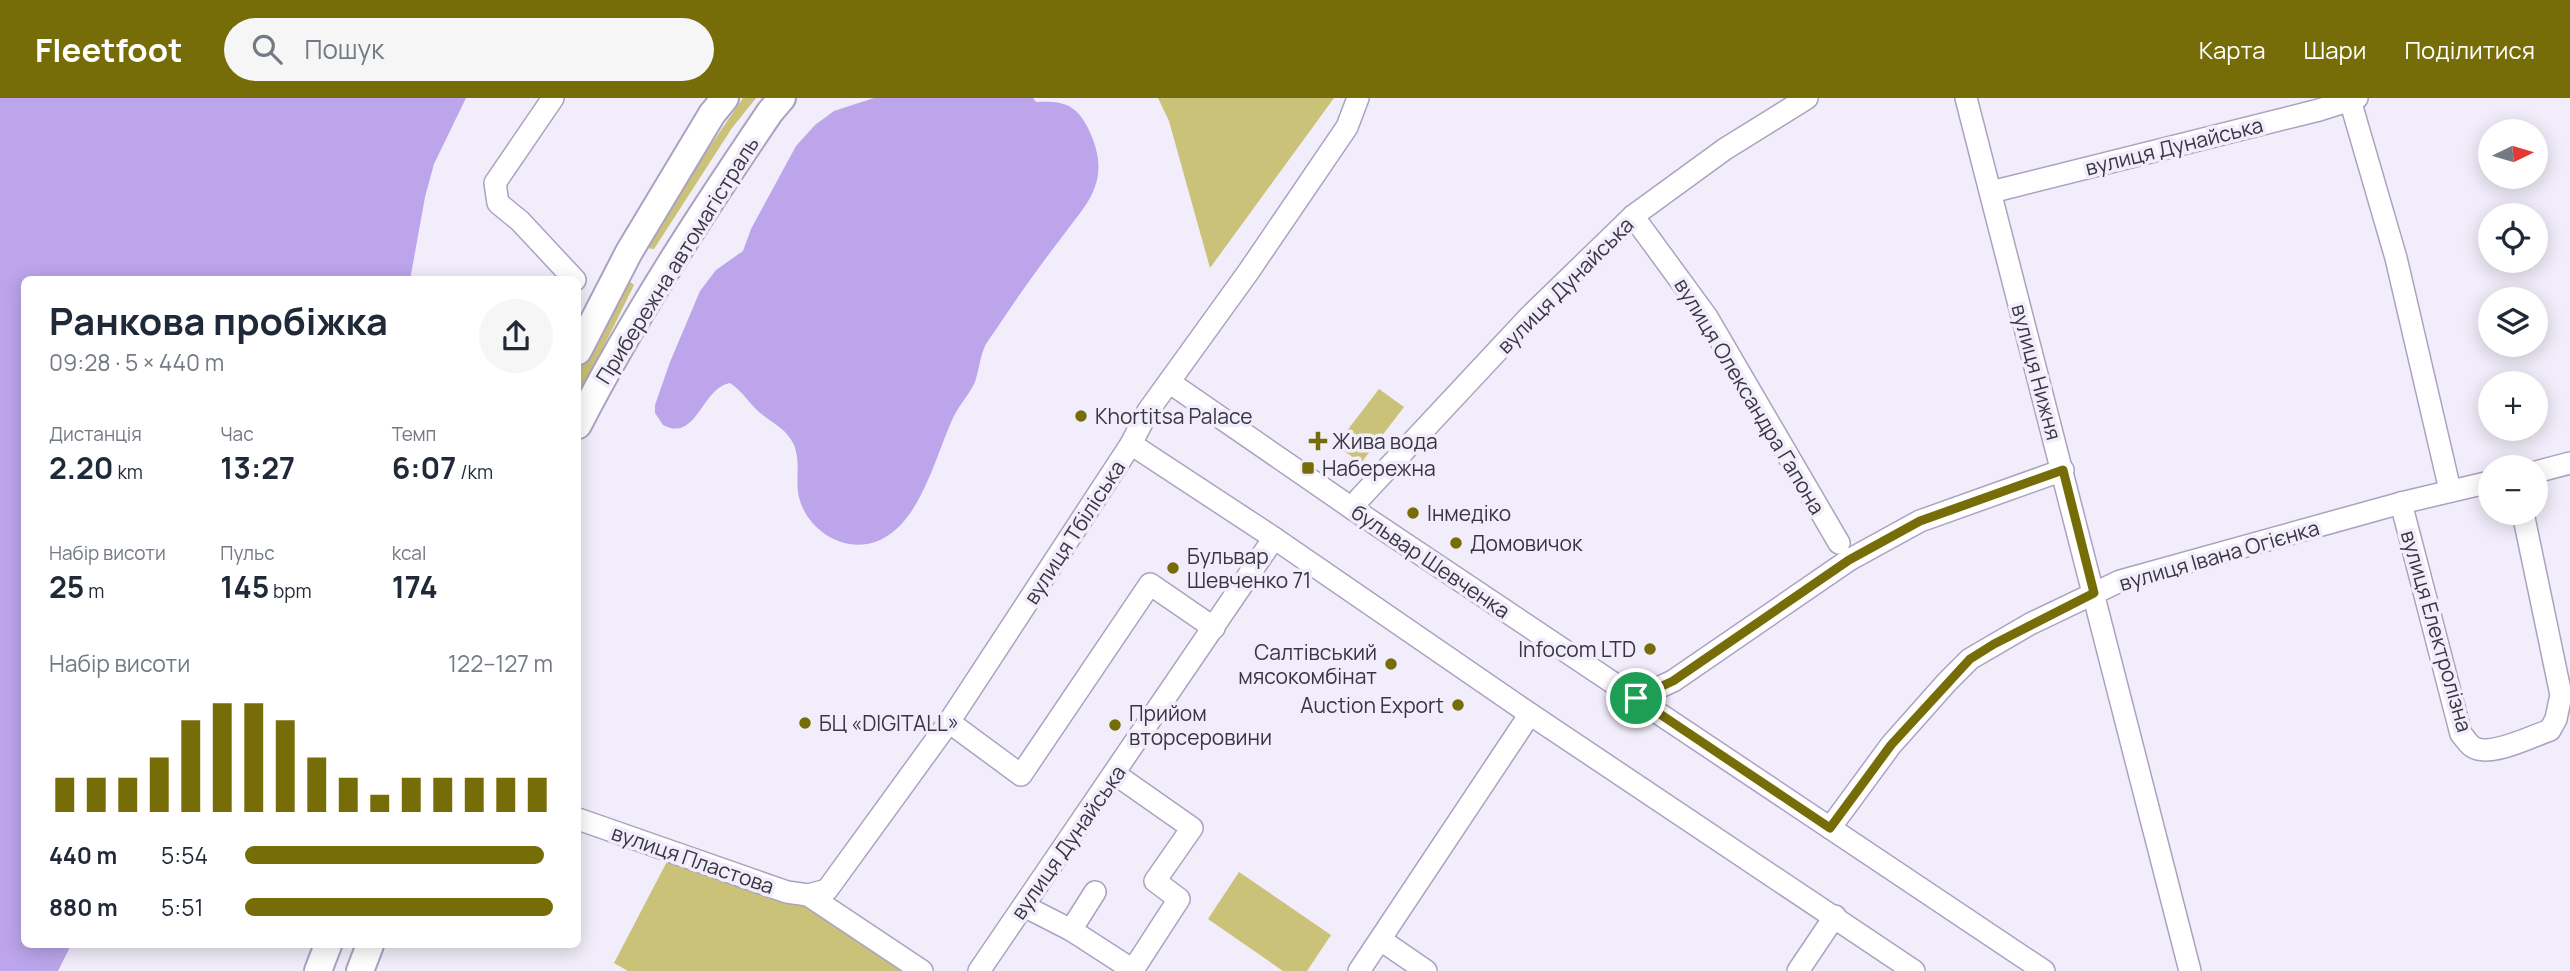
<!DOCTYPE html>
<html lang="uk">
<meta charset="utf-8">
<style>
body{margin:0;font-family:Manrope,sans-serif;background:#f6f6f7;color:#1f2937;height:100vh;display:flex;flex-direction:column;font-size:26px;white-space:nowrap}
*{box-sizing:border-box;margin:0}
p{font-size:23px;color:#747a83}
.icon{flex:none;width:38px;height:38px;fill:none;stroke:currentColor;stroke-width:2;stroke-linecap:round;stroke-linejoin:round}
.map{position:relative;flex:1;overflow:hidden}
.panel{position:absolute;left:21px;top:178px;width:560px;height:672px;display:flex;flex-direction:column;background:#fff;border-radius:10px;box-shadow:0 4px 18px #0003}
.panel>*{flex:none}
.needle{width:46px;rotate:85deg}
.tools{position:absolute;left:2478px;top:21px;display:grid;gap:14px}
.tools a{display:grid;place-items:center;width:70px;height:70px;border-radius:50%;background:#fff;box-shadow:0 4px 18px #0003;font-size:35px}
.pin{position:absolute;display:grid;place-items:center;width:60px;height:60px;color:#fff;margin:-30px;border:4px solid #fff;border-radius:50%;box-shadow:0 2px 7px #0007}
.round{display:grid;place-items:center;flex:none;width:74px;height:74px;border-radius:37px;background:#f6f6f7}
.overview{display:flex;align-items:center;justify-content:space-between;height:119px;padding:0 28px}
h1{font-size:38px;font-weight:700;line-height:52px}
.stats{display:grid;grid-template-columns:repeat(3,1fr);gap:10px;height:119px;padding:7px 28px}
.stats div{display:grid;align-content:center}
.stats b{font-size:30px;font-weight:700}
.stats small{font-size:19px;font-weight:400}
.stats p{font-size:19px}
.chart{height:196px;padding:14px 28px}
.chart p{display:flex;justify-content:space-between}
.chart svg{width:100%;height:126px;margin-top:7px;stroke:#776d08;stroke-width:6}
ul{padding:0 28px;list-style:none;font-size:23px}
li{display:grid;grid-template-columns:112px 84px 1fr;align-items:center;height:52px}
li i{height:18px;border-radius:9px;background:#776d08}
header{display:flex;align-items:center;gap:42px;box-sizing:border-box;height:98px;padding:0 35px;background:#776d08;color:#fff}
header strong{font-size:33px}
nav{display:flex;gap:38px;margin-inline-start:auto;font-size:24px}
.search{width:490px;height:63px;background:#f6f6f7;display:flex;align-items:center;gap:18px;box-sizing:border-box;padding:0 24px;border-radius:38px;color:#747a83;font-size:26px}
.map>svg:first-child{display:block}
.green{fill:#cac278}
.water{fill:#bca5eb}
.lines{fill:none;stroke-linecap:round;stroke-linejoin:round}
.minor-casing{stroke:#aba2c1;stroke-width:24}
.major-casing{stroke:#aba2c1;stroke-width:30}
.minor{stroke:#fff;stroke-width:21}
.major{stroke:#fff;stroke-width:26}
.route-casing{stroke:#fff;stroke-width:14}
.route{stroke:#776d08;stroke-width:9}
.poi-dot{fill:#776d08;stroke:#f1edfa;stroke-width:2.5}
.labels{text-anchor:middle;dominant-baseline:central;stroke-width:7;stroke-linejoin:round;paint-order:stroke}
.street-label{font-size:21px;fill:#393542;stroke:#f1edfa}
.poi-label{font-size:21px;fill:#393542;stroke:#f1edfa;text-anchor:start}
</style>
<header>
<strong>Fleetfoot</strong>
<div class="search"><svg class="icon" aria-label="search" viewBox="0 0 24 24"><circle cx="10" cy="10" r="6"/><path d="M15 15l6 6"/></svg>Пошук</div>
<nav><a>Карта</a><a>Шари</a><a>Поділитися</a></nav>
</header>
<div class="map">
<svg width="2570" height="873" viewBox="0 0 2570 873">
<rect width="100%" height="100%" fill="#f1edfa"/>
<g class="green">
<polygon points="743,0 756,0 732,30 654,151 646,150 645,143"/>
<polygon points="1158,0 1334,0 1210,170 1169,23"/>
<polygon points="622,183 629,183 634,187 578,301 578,272"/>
<polygon points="1379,291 1404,309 1361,365 1336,347"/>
<polygon points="672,754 787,794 926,873 628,873 614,865"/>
<polygon points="1239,774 1331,837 1307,873 1283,873 1208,821"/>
</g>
<g class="water">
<polygon points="0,0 466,0 434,66 425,99 410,182 24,182 24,847 71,847 58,873 0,873"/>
<path d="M874,0H1033L1036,4C1062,3 1075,5 1088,30C1095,45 1100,59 1098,76C1095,100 1078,117 1065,135C1041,166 1018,198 997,230C993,236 988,242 985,248C980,259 979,272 975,284C969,297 959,307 953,320C934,361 918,437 867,446C837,451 806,429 799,399C795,382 801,364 794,347C787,332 776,327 764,318C751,309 744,294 730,285C701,290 697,345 663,327L655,315V307L670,264L700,193L716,172L743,153L751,131L796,48L815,27L834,13Z"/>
</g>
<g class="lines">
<defs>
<g id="minor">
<polyline points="553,0 495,85 498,105 520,123 575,182"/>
<polyline points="1966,0 2190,873"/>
<polyline points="2350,2 2396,160 2450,392"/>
<polyline points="1991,94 2319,12 2357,0"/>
<polyline points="1633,118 1707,219 1839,445"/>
<polyline points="1169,284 1353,411 2044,873"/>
<polyline points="1131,346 1274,440 1530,616 1914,873"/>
<polyline points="2536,374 2570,365"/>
<path d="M2401,405L2461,636C2465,640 2468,646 2473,649C2490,660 2532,638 2550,632L2556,621L2561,597L2523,415"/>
<polyline points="1353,411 1360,400 1530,218 1633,118 1725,51 1807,0"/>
<polyline points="1636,600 1673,583 1849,462 1920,423 2063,372"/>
<polyline points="949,624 1021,677 1150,486 1214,530"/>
<polyline points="578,721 787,794 808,797 827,792 949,624 1131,346 1148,313 1249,173 1347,29 1358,0"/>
<polyline points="1830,730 1891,647 1947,584 1970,561 2030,526 2120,483 2401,405 2490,384"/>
<polyline points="808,797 922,873"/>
<polyline points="1024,808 1071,832 1133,872 1179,801 1155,783 1192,730 1115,676"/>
<polyline points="1071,832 1095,794"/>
<polyline points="1381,842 1426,873"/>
<polyline points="979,873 1274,440"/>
<polyline points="1359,873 1530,616"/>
<polyline points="1798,873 1835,818"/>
</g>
<g id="major">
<polyline points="578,253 629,154 712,16 725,0"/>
<path d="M578,327C634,218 701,116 770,14L782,0"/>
<polyline points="318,873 328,847"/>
<polyline points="360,873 370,847"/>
</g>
</defs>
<use href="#minor" class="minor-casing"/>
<use href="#major" class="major-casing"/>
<use href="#minor" class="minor"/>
<use href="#major" class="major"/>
</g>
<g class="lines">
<defs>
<polygon id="route" points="2063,372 2094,495 1994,546 1970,561 1891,647 1830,730 1636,600 1673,583 1849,462 1920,423"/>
</defs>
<use href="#route" class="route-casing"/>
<use href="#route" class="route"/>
</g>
<g class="poi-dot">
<circle cx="1081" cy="318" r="7"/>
<path d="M1314.5 332.5h7v7h7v7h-7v7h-7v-7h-7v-7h7z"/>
<rect x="1301" y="363" width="14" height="14" rx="3.5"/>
<circle cx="1413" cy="415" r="7"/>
<circle cx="1456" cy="445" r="7"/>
<circle cx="1173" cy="470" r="7"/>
<circle cx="1650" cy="551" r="7"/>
<circle cx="1391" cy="566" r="7"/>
<circle cx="1458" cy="607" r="7"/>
<circle cx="805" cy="625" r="7"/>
<circle cx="1115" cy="627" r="7"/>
</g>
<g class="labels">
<g class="street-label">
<text transform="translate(2174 48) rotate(-14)">вулиця Дунайська</text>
<text transform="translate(677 162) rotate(-58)">Прибережна автомагістраль</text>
<text transform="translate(1565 187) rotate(-45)">вулиця Дунайська</text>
<text transform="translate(2037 274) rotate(75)">вулиця Нижня</text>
<text transform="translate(1750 298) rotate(59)">вулиця Олександра Гапона</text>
<text transform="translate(1074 434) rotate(-57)">вулиця Тбіліська</text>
<text transform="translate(2219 457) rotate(-16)">вулиця Івана Огієнка</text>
<text transform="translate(1431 463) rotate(34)">бульвар Шевченка</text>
<text transform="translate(2437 533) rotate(74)">вулиця Електролізна</text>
<text transform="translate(1068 744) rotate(-55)">вулиця Дунайська</text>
<text transform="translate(693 761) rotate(19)">вулиця Пластова</text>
</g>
<g class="poi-label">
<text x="1095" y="318">Khortitsa Palace</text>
<text x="1332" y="343">Жива вода</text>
<text x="1322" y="370">Набережна</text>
<text x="1427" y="415">Інмедіко</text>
<text x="1470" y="445">Домовичок</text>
<text x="1187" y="458">Бульвар<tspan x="1187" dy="24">Шевченко 71</tspan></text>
<text x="1636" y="551" text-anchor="end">Infocom LTD</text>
<text x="1377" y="554" text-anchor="end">Салтівський<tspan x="1377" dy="24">мясокомбінат</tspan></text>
<text x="1444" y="607" text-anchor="end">Auction Export</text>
<text x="1129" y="615">Прийом<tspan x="1129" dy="24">вторсеровини</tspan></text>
<text x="819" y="625">БЦ «DIGITALL»</text>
</g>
</g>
</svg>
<div class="tools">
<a><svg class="needle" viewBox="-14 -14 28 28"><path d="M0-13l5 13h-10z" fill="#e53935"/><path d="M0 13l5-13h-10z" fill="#747a83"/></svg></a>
<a><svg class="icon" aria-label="locate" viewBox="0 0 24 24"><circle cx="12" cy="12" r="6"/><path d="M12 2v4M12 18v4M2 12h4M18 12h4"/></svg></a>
<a><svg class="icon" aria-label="layers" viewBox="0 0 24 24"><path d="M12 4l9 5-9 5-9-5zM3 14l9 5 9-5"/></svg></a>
<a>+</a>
<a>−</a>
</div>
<div class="pin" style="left:1636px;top:600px;background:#1e9e55"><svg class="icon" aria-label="arrive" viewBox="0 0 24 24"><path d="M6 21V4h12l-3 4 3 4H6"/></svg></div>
<section class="panel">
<div class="overview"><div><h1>Ранкова пробіжка</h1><p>09:28 · 5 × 440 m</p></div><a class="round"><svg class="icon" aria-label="share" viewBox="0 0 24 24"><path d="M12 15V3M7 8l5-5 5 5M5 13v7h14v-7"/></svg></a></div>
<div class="stats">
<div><p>Дистанція</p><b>2.20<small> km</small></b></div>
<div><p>Час</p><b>13:27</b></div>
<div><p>Темп</p><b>6:07<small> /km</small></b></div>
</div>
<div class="stats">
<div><p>Набір висоти</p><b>25<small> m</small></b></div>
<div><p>Пульс</p><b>145<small> bpm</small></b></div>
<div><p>kcal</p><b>174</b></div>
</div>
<div class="chart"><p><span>Набір висоти</span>122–127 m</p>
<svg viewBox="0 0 160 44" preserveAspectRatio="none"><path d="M5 44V32M15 44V32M25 44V32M35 44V25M45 44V12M55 44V6M65 44V6M75 44V12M85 44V25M95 44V32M105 44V38M115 44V32M125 44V32M135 44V32M145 44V32M155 44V32"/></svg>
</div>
<ul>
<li><b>440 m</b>5:54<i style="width:97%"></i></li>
<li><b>880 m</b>5:51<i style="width:100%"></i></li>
</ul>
</section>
</div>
